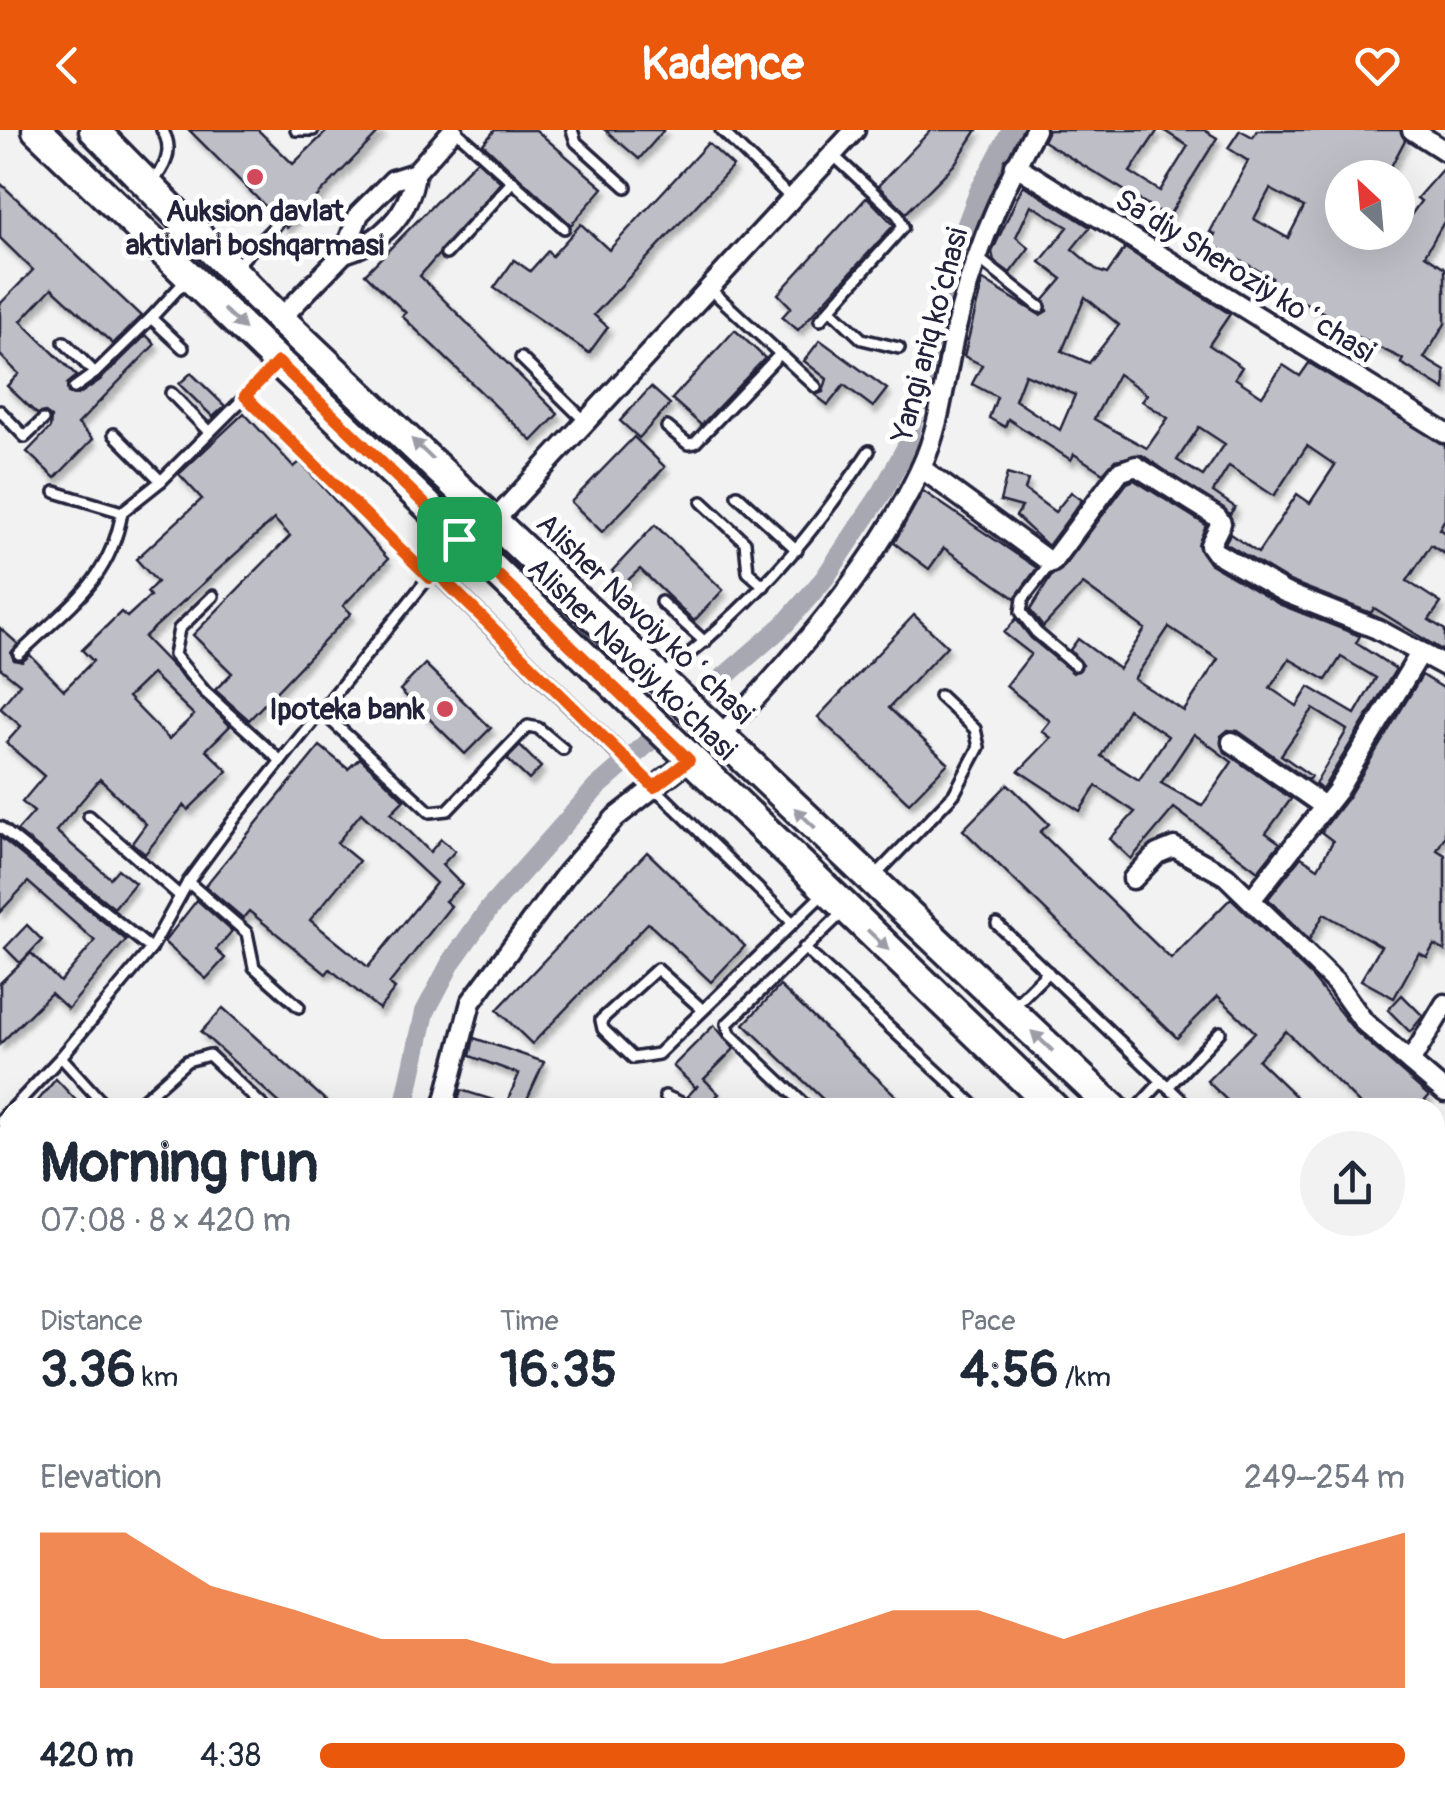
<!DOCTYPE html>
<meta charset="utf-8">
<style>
body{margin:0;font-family:Pangolin,sans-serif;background:#f2f2f3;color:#1f2937;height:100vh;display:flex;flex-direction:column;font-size:38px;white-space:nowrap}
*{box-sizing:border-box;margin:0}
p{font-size:32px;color:#747a83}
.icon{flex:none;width:55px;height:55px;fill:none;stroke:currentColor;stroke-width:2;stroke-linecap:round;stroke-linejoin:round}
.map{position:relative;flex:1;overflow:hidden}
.sheet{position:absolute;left:0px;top:968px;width:1445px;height:718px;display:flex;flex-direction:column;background:#fff;border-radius:30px 30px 0 0;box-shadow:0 10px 40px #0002}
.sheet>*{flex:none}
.needle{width:65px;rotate:334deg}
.controls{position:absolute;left:1325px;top:30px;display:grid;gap:20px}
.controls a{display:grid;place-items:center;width:90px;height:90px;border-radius:50%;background:#fff;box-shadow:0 10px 40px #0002;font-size:50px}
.pin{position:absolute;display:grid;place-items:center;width:85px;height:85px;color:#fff;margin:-42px;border-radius:20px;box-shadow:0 5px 15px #0006}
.round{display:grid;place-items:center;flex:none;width:105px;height:105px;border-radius:52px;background:#f2f2f3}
.head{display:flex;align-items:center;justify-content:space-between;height:170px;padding:0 40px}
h1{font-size:55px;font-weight:700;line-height:75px}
.stats{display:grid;grid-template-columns:repeat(3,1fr);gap:15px;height:170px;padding:10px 40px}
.stats div{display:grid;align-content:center}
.stats b{font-size:50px;font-weight:700}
.stats small{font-size:28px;font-weight:400}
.stats p{font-size:28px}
.chart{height:280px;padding:20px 40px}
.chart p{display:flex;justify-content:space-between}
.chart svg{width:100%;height:180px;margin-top:10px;fill:#ea580c;opacity:.7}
ul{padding:0 40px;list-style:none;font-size:32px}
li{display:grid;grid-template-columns:160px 120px 1fr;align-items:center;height:75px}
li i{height:25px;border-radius:12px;background:#ea580c}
header{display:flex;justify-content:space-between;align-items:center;height:130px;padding:0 40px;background:#ea580c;color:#fff;font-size:45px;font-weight:700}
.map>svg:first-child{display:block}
.green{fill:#d3d3d8;stroke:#7a7a8a;stroke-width:2.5}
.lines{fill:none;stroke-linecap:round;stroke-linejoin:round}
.canal{stroke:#a8a8b2;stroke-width:20}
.building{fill:#bebec6;stroke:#22223b;stroke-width:2.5;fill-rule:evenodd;filter:url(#shadow)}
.service-casing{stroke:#22223b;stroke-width:16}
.pedestrian-casing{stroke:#22223b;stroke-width:20}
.minor-casing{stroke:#22223b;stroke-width:25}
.secondary-casing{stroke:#22223b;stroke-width:32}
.primary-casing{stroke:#22223b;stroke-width:35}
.service{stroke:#fff;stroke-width:9}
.pedestrian{stroke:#fff;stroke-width:12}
.minor{stroke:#fff;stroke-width:18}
.secondary{stroke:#fff;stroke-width:25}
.primary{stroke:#fff;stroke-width:28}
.oneway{fill:#9c9ca7}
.route-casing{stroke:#fff;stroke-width:20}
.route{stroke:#ea580c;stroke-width:12}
.poi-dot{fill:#d1495b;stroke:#fff;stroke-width:4}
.labels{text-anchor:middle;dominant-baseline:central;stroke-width:10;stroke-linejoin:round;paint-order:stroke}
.poi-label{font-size:30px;font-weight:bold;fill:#22223b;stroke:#fff}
.street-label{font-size:30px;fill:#22223b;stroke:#fff}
</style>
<header><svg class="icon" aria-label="back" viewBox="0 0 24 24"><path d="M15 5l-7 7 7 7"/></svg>Kadence<svg class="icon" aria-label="heart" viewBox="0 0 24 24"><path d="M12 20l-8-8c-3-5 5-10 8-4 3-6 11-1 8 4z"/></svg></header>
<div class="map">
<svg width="1445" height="1684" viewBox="0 0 1445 1684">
<defs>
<filter id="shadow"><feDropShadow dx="3.5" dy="6" stdDeviation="2.5" flood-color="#0004"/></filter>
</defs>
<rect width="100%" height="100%" fill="#f2f2f3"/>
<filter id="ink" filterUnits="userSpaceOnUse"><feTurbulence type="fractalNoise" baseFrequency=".01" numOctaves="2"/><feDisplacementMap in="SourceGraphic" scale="20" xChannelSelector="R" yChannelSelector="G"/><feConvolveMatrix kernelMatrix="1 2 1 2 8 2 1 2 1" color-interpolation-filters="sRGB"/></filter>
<g filter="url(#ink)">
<polygon class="green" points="1445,1270 1445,1352 1435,1348 1435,1274"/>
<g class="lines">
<g class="canal">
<polyline points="404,978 425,882 452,831 489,779 596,658 784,495 824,449 883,361 906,318 950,139 979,62 1012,0"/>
<polyline points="347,1684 348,1675"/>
</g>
</g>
<g class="building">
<polygon points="189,0 258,0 293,34 328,0 381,0 287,98"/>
<polygon points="495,0 536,0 603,58 571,95 483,14"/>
<polygon points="605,0 664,0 639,29"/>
<polygon points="931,0 977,0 954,35 906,83 878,56"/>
<polygon points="1048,0 1158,0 1130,42 1160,61 1188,16 1163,0 1204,0 1217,8 1168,87 1043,11"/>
<path d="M1240,0L1253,7L1257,0H1400L1405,10L1385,48L1369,39L1365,48H1342V102H1398V89L1406,92L1421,71L1417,68L1445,36V90L1425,125L1445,138V194L1424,228L1445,241V260L1401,233L1403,229L1332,195L1335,189L1269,153L1272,148L1210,114L1215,104L1210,102L1248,31L1228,18ZM1270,59L1304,77L1288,108L1254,89Z"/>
<polygon points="708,13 733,36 594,185 608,197 589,223 494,158 514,130 530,141 548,121 552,126 581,94 609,120"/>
<polygon points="477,30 501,52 420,146 558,284 532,311 402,186 406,183 365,144"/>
<polygon points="0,53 141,186 113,214 52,158 21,191 77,246 67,254 68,263 78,265 100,250 146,205 155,214 78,294 93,309 55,348 27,322 50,298 51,287 44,282 37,284 7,256 19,244 0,225 0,174 33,140 0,108"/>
<path d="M1023,55L1090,97L1072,119L1098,141L1107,144L1125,118L1230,184L1209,215L1242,237L1235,248L1262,266L1283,235L1300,246L1309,233L1445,315V389L1439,399L1445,403V424L1431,415L1407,451L1441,473L1429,490L1445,500V522L1374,478L1371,483L1289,451L1225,413L1230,404L1258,423L1297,364L1310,373L1335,335L1307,316L1274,366L1229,336L1213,362L1235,377L1230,384L1142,325L1115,330L1103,343L1074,324L1071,330L1008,289L1005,297L989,288L997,267L972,254L982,235L964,226L983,150L1040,185L1047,181L1044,170L1062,149L1040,132L1068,97L1031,75L1016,107L1029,118L1010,143L994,131L992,122ZM1085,167L1119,195L1089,233L1062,221ZM1025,244L1075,265L1060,300L1015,270ZM1118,244L1147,264L1142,271L1168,288L1147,318L1094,289ZM1199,297L1225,314L1203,346L1177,330Z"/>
<polygon points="867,67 894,95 798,200 782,187 791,177 778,164"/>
<polygon points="735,200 765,228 701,295 672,269"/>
<polygon points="820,210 887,259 873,277 844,255 828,275 815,265 823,262 827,249 804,231"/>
<polygon points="191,243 225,276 213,287 179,254"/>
<polygon points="651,257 670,274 639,308 620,291"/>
<path d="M244,283L294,337L300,332L388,429L343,476L351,483L249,590L215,560L232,543L193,505L290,406L274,389L144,507L230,596L206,620L228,641L188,680L184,675L145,724L132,713L146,694L100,649L56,701L110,748L118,739L135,753L114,778L17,701L34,682L22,672L44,646L6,613L21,596L0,578L20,554L0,538V498L18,514L11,523L14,530L22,532L30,525L64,560L93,531L82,520L121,482L127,487L150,466L147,462L157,452L136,429L202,369L179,344ZM152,544L194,585L169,609L128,567Z"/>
<polygon points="634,307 665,337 602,402 571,372"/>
<polygon points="1007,344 1028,350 1025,360 1055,382 1071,362 1082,370 1048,416 1016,386 1022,377 1000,371"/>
<path d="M1134,350L1206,395L1198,415L1209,433L1279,474L1360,506L1356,513L1396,539L1322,660L1315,654L1347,600L1313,579L1281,625L1311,646L1308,650L1238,601L1228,600L1221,606L1225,622L1291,669L1266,703L1280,713L1258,741L1174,678L1131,729L1110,709L1135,682L1096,656L1080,681L1019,641L1051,608L1042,601L1050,591L1006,556L1031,524L1004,503L1016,489L1031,508L1073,543L1083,535L1070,520L1078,509L1119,539L1145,499L1083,454L1043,497L1030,480L1052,445L1061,440L1127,353ZM1169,497L1218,529L1184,581L1134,549ZM1341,527L1376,548L1355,584L1309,557L1297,576L1270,558L1289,529L1326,550ZM1128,579L1168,606L1139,650L1101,626ZM1194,604L1232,632L1202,676L1161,653Z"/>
<polygon points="923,361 1037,438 1015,468 944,418 929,439 894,413"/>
<polygon points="655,395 723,460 694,491 640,439 625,453 612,441"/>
<polygon points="914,485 947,516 889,578 948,633 909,673 818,587"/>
<polygon points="425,534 491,598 465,624 400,560"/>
<polygon points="1422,545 1445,559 1445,706 1437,720 1445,725 1445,821 1434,815 1427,827 1419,823 1394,868 1361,850 1381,816 1324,784 1309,810 1268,769 1301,727 1318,738 1333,711 1321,702 1348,667"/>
<path d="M320,616L348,639L360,628L386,652L404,670L391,683L430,722L441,709L455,721L442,735L462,755L445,771L451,776L389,854L395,859L379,879L330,839L326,844L249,781L243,788L205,756ZM361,683L436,753L368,837L310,790L359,731L337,713Z"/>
<polygon points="520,616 541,637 529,650 507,629"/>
<polygon points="1008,654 1049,694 1040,702 1171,829 1231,768 1312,847 1355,901 1429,966 1418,978 1364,978 1286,901 1258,930 1308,978 1235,978 1207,951 1255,902 1218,866 1177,908 963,700"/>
<polygon points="0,707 126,810 68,879 51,863 0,914 0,853 31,823 60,852 95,811 28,752 0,782"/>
<polygon points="647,722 745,816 711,852 648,793 532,914 497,880"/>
<polygon points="197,770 232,801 216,820 225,828 206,849 164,812"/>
<polygon points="27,795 42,810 20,833 5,818"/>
<polygon points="780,856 819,893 909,978 832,978 744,894"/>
<polygon points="1402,865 1423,886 1410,902 1388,880"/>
<polygon points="223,878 334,978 285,978 201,902"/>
<polygon points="714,895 734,919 704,949 719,964 708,975 687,967 698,955 696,958 673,936"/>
<polygon points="474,908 544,932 523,978 456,978 461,960 506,974 519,944 470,926"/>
<polygon points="56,949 83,978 32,978"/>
</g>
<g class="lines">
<defs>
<g id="service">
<polyline points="296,0 313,0"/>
<polyline points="455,0 564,98"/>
<polyline points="572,0 576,12 626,57"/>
<polyline points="721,0 792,69"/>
<path d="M150,54C165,39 175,19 162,0"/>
<polyline points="446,124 513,51"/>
<polyline points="978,128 1040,177"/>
<polyline points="234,138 276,95"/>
<polyline points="709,158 816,257"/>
<polyline points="830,179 862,209 899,218"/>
<polyline points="820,190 903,97 898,85 833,25"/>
<polyline points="64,212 95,243 151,188"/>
<polyline points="183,218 151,188 188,148"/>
<polyline points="521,228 586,292"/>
<polyline points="276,234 245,267 430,448"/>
<polyline points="74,258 95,243"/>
<polyline points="171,263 209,302"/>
<polyline points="0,281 25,307 43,290"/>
<polyline points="667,297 688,314 695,313 780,224"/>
<polyline points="114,304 161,351 245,267"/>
<polyline points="55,362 122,382"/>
<polyline points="737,365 797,420"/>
<polyline points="702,372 745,412 748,442 764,456"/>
<polyline points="1051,433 1023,469 1021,482 1036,502 1075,535"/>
<polyline points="213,466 179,499 174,525 205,562 281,631"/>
<polyline points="661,472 705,512"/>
<path d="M19,524C67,477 110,452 122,382L161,351"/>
<path d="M661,547C750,477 806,415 869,321"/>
<polyline points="322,582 430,682 448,680 528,596 538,598 563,619"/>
<polyline points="618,622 793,793"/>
<polyline points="89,686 180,766"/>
<polyline points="0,697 151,819"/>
<polyline points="875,746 954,664 979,617 975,599 940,566"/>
<polyline points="188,752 247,803 254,837 299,877"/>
<polyline points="997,794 1190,978"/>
<polyline points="804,818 977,978"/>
<polyline points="1011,879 1048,842"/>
<polyline points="703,880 657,839 601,890 603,899 633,928 658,924 825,762"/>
<polyline points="61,927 107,978"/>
<polyline points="1168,957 1220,902"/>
<polyline points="665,966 693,978"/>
<polyline points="13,978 61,927 151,819 188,752 235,688 458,411"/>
<polyline points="134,978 187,931 209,925 265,978"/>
<polyline points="808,978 730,904 727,894 844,781"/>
<polyline points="1137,978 1162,951"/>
<polyline points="0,991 10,980"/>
<polyline points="1435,1161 1445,1157"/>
<polyline points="10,1245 5,1262 10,1273"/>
<polyline points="1435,1509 1445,1525"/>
<polyline points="1435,1553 1445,1553"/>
<polyline points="430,1675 431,1676"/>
<polyline points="1214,1684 1222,1675"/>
</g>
<polyline id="pedestrian" points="435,441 618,622"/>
<g id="minor">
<polyline points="1412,0 1445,21"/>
<polyline points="1015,35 1445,303"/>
<path d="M344,123C382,112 410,83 415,43"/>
<polyline points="280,189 344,123 359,84 393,50 415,43 453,0"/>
<polyline points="921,338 1051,433 1119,342 1136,336 1217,387 1221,393 1210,415 1215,422 1284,462 1377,499 1445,536"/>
<polyline points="459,409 495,390 855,0"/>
<path d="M720,606C796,526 874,439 921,338C941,295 945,244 956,198C973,128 1000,63 1035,0"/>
<polyline points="1232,612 1324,676"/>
<polyline points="1133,749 1157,724 1174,717 1226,746 1336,853 1364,892 1410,932 1445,874"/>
<polyline points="1251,770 1337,661 1421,522"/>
<polyline points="1410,932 1445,962"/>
<polyline points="443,978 471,872 567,743 615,688 689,630"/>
<polyline points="0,1457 7,1407"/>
<polyline points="0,1576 10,1579"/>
<polyline points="155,1684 159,1675"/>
<polyline points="369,1684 370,1675"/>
</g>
<g id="secondary">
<polyline points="1435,1410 1445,1405"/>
<polyline points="1132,1684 1140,1675"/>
<polyline points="1173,1684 1180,1675"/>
</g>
<g id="primary">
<polyline points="37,0 1054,978"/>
<polyline points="94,0 280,189 1113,978"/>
<polyline points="1435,1220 1445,1219"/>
<polyline points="1435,1391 1445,1391"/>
</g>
</defs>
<use href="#service" class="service-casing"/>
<use href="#pedestrian" class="pedestrian-casing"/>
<use href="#minor" class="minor-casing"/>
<use href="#secondary" class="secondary-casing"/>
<use href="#primary" class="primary-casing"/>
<use href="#service" class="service"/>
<use href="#pedestrian" class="pedestrian"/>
<use href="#minor" class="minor"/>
<use href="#secondary" class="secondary"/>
<use href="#primary" class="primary"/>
</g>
<defs><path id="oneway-solid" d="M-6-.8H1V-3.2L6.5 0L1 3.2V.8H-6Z" transform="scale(2.5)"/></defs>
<g class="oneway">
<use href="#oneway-solid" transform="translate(234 189) rotate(44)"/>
<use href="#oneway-solid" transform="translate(422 319) rotate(-136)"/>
<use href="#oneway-solid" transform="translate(805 688) rotate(-136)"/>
<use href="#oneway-solid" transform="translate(878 810) rotate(44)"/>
<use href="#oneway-solid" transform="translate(1042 911) rotate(-137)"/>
</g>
</g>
<g class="lines" filter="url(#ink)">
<defs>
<polygon id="route" points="278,232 689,630 654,657 435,441 430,448 245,266"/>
</defs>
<use href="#route" class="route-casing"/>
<use href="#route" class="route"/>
</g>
<g class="poi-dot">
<circle cx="255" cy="47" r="10"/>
<circle cx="445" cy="579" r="10"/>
</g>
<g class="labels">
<g class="poi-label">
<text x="255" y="81">Auksion davlat<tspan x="255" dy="34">aktivlari boshqarmasi</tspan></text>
<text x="425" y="579" text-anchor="end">Ipoteka bank</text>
</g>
<g class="street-label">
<text transform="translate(1245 146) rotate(32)">Saʼdiy Sheroziy koʻchasi</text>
<text transform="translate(930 205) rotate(-75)">Yangi ariq ko‘chasi</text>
<text transform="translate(645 489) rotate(44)">Alisher Navoiy koʻchasi</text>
<text transform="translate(632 529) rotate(44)">Alisher Navoiy ko'chasi</text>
</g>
</g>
</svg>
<div class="controls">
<a><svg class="needle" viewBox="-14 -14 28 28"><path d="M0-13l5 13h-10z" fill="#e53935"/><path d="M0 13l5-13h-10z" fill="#747a83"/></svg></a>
</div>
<div class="pin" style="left:459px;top:409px;background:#1e9e55"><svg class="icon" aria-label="arrive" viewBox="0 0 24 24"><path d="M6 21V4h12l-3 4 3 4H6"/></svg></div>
<section class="sheet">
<div class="head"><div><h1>Morning run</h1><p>07:08 · 8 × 420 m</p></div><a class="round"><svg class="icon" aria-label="share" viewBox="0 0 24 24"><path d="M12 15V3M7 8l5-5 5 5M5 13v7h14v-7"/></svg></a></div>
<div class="stats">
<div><p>Distance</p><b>3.36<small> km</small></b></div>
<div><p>Time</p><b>16:35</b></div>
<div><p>Pace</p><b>4:56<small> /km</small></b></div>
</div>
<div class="chart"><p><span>Elevation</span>249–254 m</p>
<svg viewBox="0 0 160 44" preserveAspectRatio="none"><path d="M0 44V6L10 6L20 19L30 25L40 32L50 32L60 38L70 38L80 38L90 32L100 25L110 25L120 32L130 25L140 19L150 12L160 6V44z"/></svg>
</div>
<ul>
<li><b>420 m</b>4:38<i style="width:100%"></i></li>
</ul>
</section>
</div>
